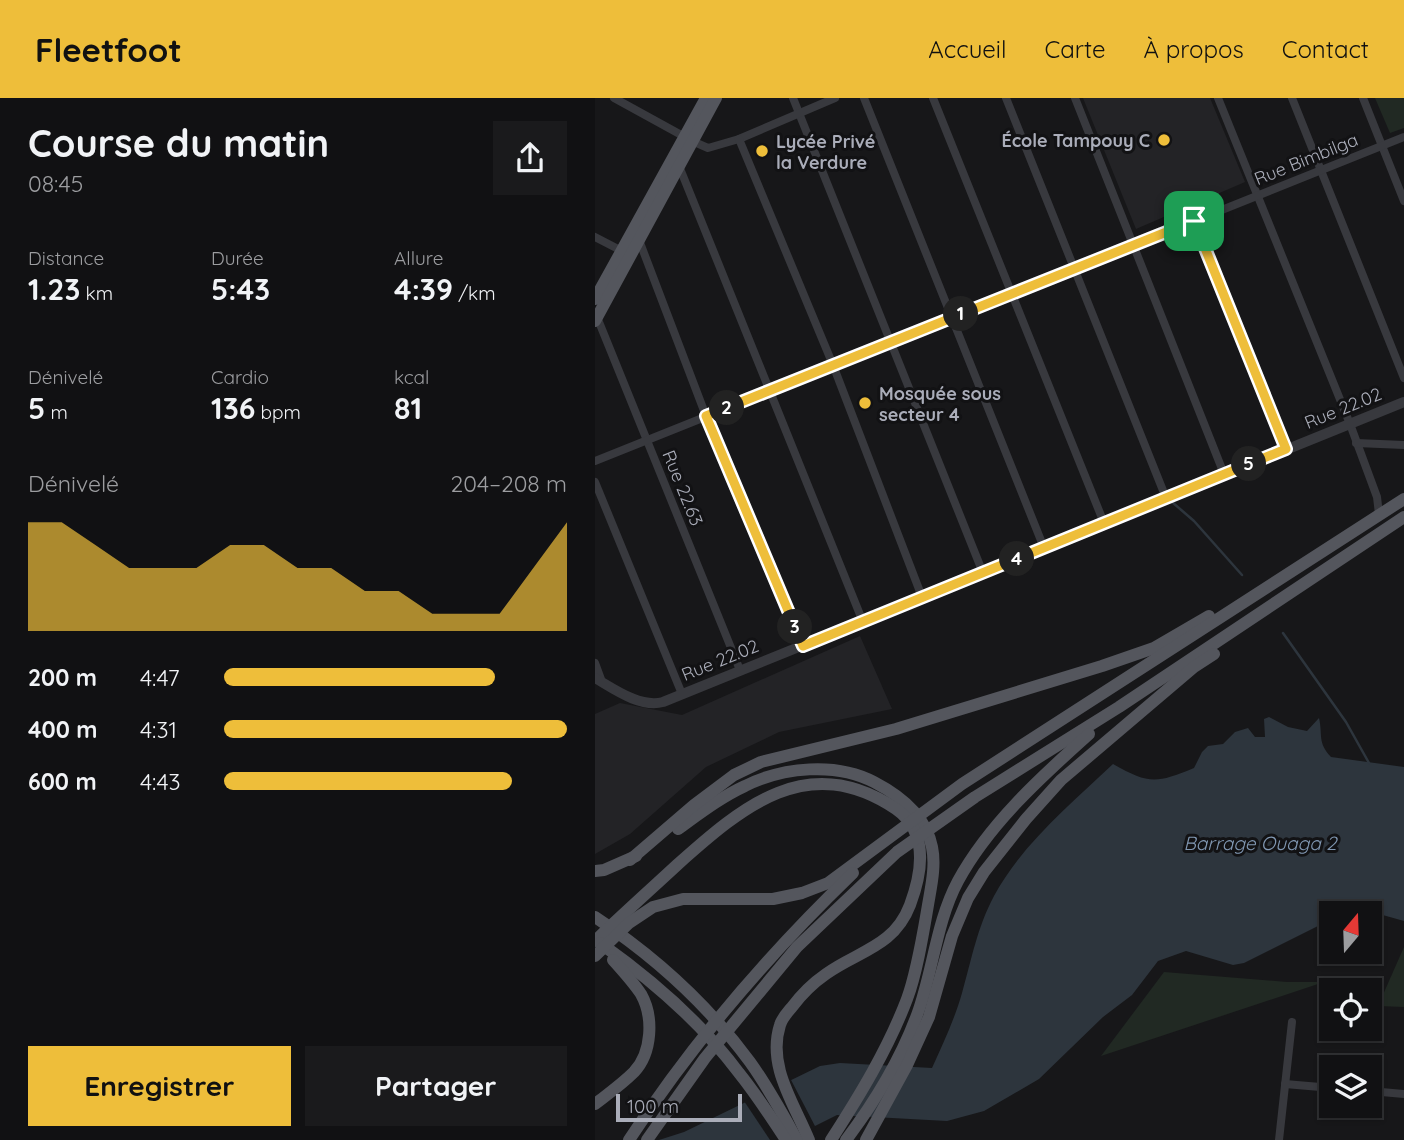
<!DOCTYPE html>
<html lang="fr">
<meta charset="utf-8">
<style>
body{margin:0;font-family:Quicksand,sans-serif;background:#1a1a1c;color:#f1f3f6;height:100vh;display:flex;flex-direction:column;font-size:26px;white-space:nowrap}
*{box-sizing:border-box;margin:0}
p{font-size:23px;color:#9c9da0}
.icon{flex:none;width:38px;height:38px;fill:none;stroke:currentColor;stroke-width:2;stroke-linecap:round;stroke-linejoin:round}
.map{position:relative;flex:1;overflow:hidden}
.side{display:flex;flex-direction:column;background:#111113;width:595px}
.side>*{flex:none}
.needle{width:46px;rotate:19deg}
.fabs{position:absolute;left:724px;top:803px;display:grid;gap:14px}
.fabs a{display:grid;place-items:center;width:63px;height:63px;border-radius:0px;background:#111113;box-shadow:0 2px 5px #0004,0 0 0 2px #303133;font-size:35px}
.scale{position:absolute;left:21px;bottom:18px;width:126px;box-sizing:border-box;padding-left:7px;border:4px solid #aaadb9;border-top:0;font-size:19px;line-height:24px;white-space:nowrap;color:#aaadb9;-webkit-text-stroke:5px #121214;paint-order:stroke}
.pin{position:absolute;display:grid;place-items:center;width:60px;height:60px;color:#fff;margin:-30px;border-radius:14px;box-shadow:0 4px 10px #0006}
.km{position:absolute;width:35px;height:35px;margin:-18px;border-radius:50%;background:#222;color:#fff;font-size:19px;line-height:35px;text-align:center}
.round{display:grid;place-items:center;flex:none;width:74px;height:74px;border-radius:0px;background:#1a1a1c}
.summary{display:flex;align-items:center;justify-content:space-between;height:119px;padding:0 28px}
h1{font-size:38px;font-weight:700;line-height:52px}
.figures{display:grid;grid-template-columns:repeat(3,1fr);gap:10px;height:119px;padding:7px 28px}
.figures div{display:grid;align-content:center}
.figures b{font-size:30px;font-weight:700}
.figures small{font-size:19px;font-weight:400}
.figures p{font-size:19px}
.chart{height:196px;padding:14px 28px}
.chart p{display:flex;justify-content:space-between}
.chart svg{width:100%;height:126px;margin-top:7px;fill:#eebe3a;opacity:.7}
.action{display:flex;gap:14px;margin-top:auto;padding:14px 28px}
.action a{flex:1;height:80px;border-radius:0px;background:#eebe3a;color:#111;font-size:28px;font-weight:700;line-height:80px;text-align:center}
.action a+a{background:#1a1a1c;color:#f1f3f6}
ul{padding:0 28px;list-style:none;font-size:23px}
li{display:grid;grid-template-columns:112px 84px 1fr;align-items:center;height:52px}
li i{height:18px;border-radius:9px;background:#eebe3a}
header{display:flex;align-items:center;gap:42px;box-sizing:border-box;height:98px;padding:0 35px;background:#eebe3a;color:#111}
header strong{font-size:33px}
nav{display:flex;gap:38px;margin-inline-start:auto;font-size:24px}
main{display:flex;flex:1;min-height:0}
.map>svg:first-child{display:block}
.built{fill:#232326}
.green{fill:#212923}
.water{fill:#2d353d}
.pier{fill:#171719}
.lines{fill:none;stroke-linecap:round;stroke-linejoin:round}
.stream{stroke:#2d353d;stroke-width:2.5}
.minor{stroke:#38393e;stroke-width:8}
.tertiary{stroke:#38393e;stroke-width:10}
.primary{stroke:#54565d;stroke-width:12}
.route-casing{stroke:#fff;stroke-width:14}
.route{stroke:#eebe3a;stroke-width:9}
.poi-dot{fill:#eebe3a;stroke:#121214;stroke-width:2.5}
.labels{text-anchor:middle;dominant-baseline:central;stroke-width:6;stroke-linejoin:round;paint-order:stroke}
.poi-label{font-size:18px;font-weight:bold;fill:#aaadb9;stroke:#121214;text-anchor:start}
.street-label{font-size:18px;fill:#aaadb9;stroke:#121214}
.water-label{font-size:19px;font-style:italic;fill:#8198b3;stroke:#121214}
</style>
<header>
<strong>Fleetfoot</strong>
<nav><a>Accueil</a><a>Carte</a><a>À propos</a><a>Contact</a></nav>
</header>
<main>
<section class="side">
<div class="summary"><div><h1>Course du matin</h1><p>08:45</p></div><a class="round"><svg class="icon" aria-label="share" viewBox="0 0 24 24"><path d="M12 15V3M7 8l5-5 5 5M5 13v7h14v-7"/></svg></a></div>
<div class="figures">
<div><p>Distance</p><b>1.23<small> km</small></b></div>
<div><p>Durée</p><b>5:43</b></div>
<div><p>Allure</p><b>4:39<small> /km</small></b></div>
</div>
<div class="figures">
<div><p>Dénivelé</p><b>5<small> m</small></b></div>
<div><p>Cardio</p><b>136<small> bpm</small></b></div>
<div><p>kcal</p><b>81</b></div>
</div>
<div class="chart"><p><span>Dénivelé</span>204–208 m</p>
<svg viewBox="0 0 160 44" preserveAspectRatio="none"><path d="M0 44V6L10 6L20 14L30 22L40 22L50 22L60 14L70 14L80 22L90 22L100 30L110 30L120 38L130 38L140 38L150 22L160 6V44z"/></svg>
</div>
<ul>
<li><b>200 m</b>4:47<i style="width:79%"></i></li>
<li><b>400 m</b>4:31<i style="width:100%"></i></li>
<li><b>600 m</b>4:43<i style="width:84%"></i></li>
</ul>
<div class="action"><a>Enregistrer</a><a>Partager</a></div>
</section>
<div class="map">
<svg width="809" height="1042" viewBox="0 0 809 1042">
<rect width="100%" height="100%" fill="#171719"/>
<g class="built">
<polygon points="488,0 615,0 650,84 541,131"/>
<polygon points="265,538 297,611 184,634 111,669 35,736 0,756 0,616 25,605 87,617"/>
</g>
<g class="green">
<polygon points="780,0 809,0 809,30 795,35"/>
<polygon points="809,849 809,909 783,908"/>
<polygon points="569,874 692,884 729,884 506,958"/>
</g>
<path class="water" d="M674,619L693,629L712,633L724,620C728,637 722,644 736,659L809,669V823L777,814L737,816V821L649,865L638,867L591,853L563,863L537,897L508,919L444,981L389,1013L352,1023L242,1017L192,1042H64L89,1034L225,968L245,965L337,970C348,946 360,920 367,895C377,860 382,830 399,798C427,746 476,706 518,666C554,686 560,686 599,670L607,654L613,648L628,646L640,634L653,630L660,639H670L669,621Z"/>
<polygon class="pier" points="195,980 221,1030 197,1042 175,1042 149,1003"/>
<g class="lines">
<g class="stream">
<polyline points="577,404 599,423 647,477"/>
<polyline points="688,535 751,624 774,665"/>
</g>
<g class="minor">
<polyline points="19,0 90,39 91,36"/>
<polyline points="198,0 388,475"/>
<polyline points="269,0 449,450"/>
<polyline points="338,0 509,425"/>
<polyline points="411,0 571,400"/>
<polyline points="480,0 629,376"/>
<polyline points="623,0 755,326 782,399 784,416"/>
<polyline points="697,0 809,280"/>
<polyline points="768,0 809,103"/>
<polyline points="100,40 97,43 113,50 144,41 240,0"/>
<polyline points="144,41 238,267 327,499"/>
<polyline points="84,68 268,524"/>
<polyline points="599,123 691,351"/>
<polyline points="0,139 27,153"/>
<polyline points="44,142 111,318 208,548"/>
<polyline points="2,219 145,572"/>
<polyline points="761,345 809,347"/>
<polyline points="0,363 809,39"/>
<polyline points="0,384 87,596"/>
<polyline points="0,565 7,584"/>
<polyline points="690,986 737,990"/>
<polyline points="775,993 809,996"/>
<polyline points="684,1042 697,924"/>
</g>
<path class="tertiary" d="M0,580C19,591 45,610 68,604L809,304"/>
<g class="primary">
<polyline points="0,201 111,0"/>
<polyline points="0,223 121,0"/>
<path d="M83,731C104,716 126,699 150,688C188,669 241,664 279,684C306,698 331,718 337,749C341,768 336,789 333,807C328,836 322,874 312,901C293,951 265,997 236,1042"/>
<polyline points="35,762 99,707 139,677 166,664 301,631 507,568 559,550 614,518"/>
<polyline points="0,773 9,772 41,758"/>
<path d="M0,819C59,858 113,907 155,964C173,989 187,1015 202,1042"/>
<path d="M0,843C27,817 55,792 82,767C148,708 213,652 301,711C334,734 327,775 315,807C299,849 263,853 231,876C218,885 206,897 197,909C192,915 187,920 185,927C172,968 199,1005 214,1042"/>
<path d="M5,845C57,882 106,924 144,975C161,996 176,1019 191,1042"/>
<polyline points="0,858 34,825 58,809 88,801 178,801 207,795 233,785 367,686 809,401"/>
<path d="M0,1006C13,996 27,986 39,974C57,955 59,919 46,896C38,884 28,873 18,862"/>
<path d="M34,1042C98,944 174,856 258,775"/>
<polyline points="52,1042 110,960 202,849 302,754 380,699 524,609 809,419"/>
<path d="M251,1042C279,1005 306,960 322,917C338,874 341,824 363,783C394,726 446,679 494,636"/>
<polyline points="271,1042 312,967 334,919 357,838 373,800 389,774 431,721 466,682 599,569 619,556"/>
</g>
</g>
<g class="lines">
<defs>
<polygon id="route" points="599,123 691,351 208,548 111,318"/>
</defs>
<use href="#route" class="route-casing"/>
<use href="#route" class="route"/>
</g>
<g class="poi-dot">
<circle cx="569" cy="42" r="7"/>
<circle cx="167" cy="53" r="7"/>
<circle cx="270" cy="305" r="7"/>
</g>
<g class="labels">
<g class="poi-label">
<text x="555" y="42" text-anchor="end">École Tampouy C</text>
<text x="181" y="43">Lycée Privé<tspan x="181" dy="21">la Verdure</tspan></text>
<text x="284" y="295">Mosquée sous<tspan x="284" dy="21">secteur 4</tspan></text>
</g>
<g class="street-label">
<text transform="translate(711 61) rotate(-22)">Rue Bimbilga</text>
<text transform="translate(748 310) rotate(-22)">Rue 22.02</text>
<text transform="translate(88 390) rotate(68)">Rue 22.63</text>
<text transform="translate(125 562) rotate(-22)">Rue 22.02</text>
</g>
<g class="water-label">
<text x="665" y="745">Barrage Ouaga 2</text>
</g>
</g>
</svg>
<div class="fabs">
<a><svg class="needle" viewBox="-14 -14 28 28"><path d="M0-13l5 13h-10z" fill="#e53935"/><path d="M0 13l5-13h-10z" fill="#9c9da0"/></svg></a>
<a><svg class="icon" aria-label="locate" viewBox="0 0 24 24"><circle cx="12" cy="12" r="6"/><path d="M12 2v4M12 18v4M2 12h4M18 12h4"/></svg></a>
<a><svg class="icon" aria-label="layers" viewBox="0 0 24 24"><path d="M12 4l9 5-9 5-9-5zM3 14l9 5 9-5"/></svg></a>
</div>
<div class="scale">100 m</div>
<div class="pin" style="left:599px;top:123px;background:#1e9e55"><svg class="icon" aria-label="arrive" viewBox="0 0 24 24"><path d="M6 21V4h12l-3 4 3 4H6"/></svg></div>
<b class="km" style="left:366px;top:216px">1</b>
<b class="km" style="left:132px;top:310px">2</b>
<b class="km" style="left:200px;top:529px">3</b>
<b class="km" style="left:422px;top:461px">4</b>
<b class="km" style="left:654px;top:366px">5</b>
</div>
</main>
